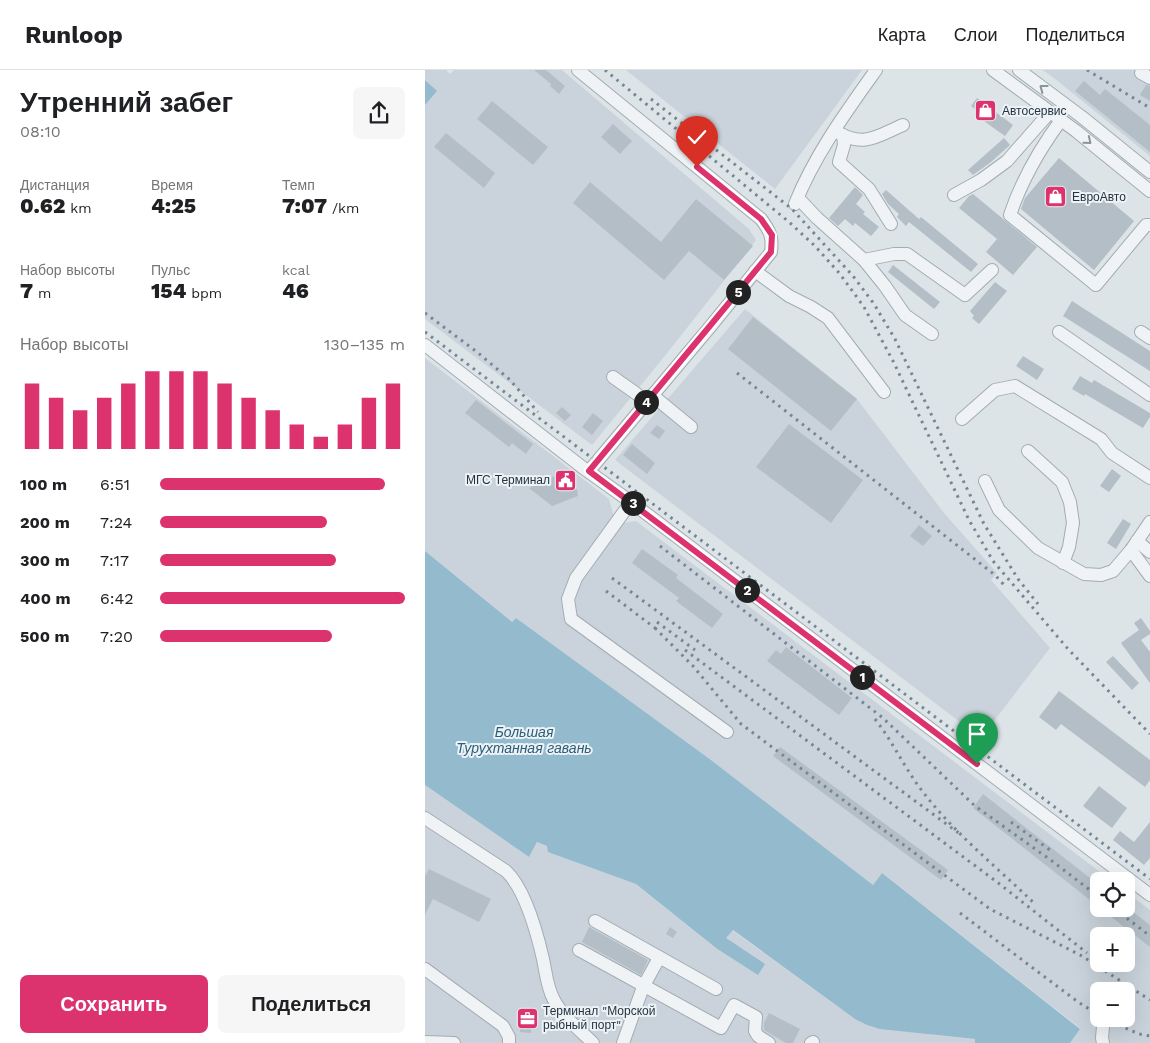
<!DOCTYPE html>
<html lang="ru">
<meta charset="utf-8">
<style>
body{margin:0;font-family:"Work Sans",sans-serif;background:#f6f6f6;color:#202124;height:100vh;display:flex;flex-direction:column;font-size:19px;white-space:nowrap}
*{box-sizing:border-box;margin:0}
p{font-size:16px;color:#757577}
.icon{flex:none;width:28px;height:28px;fill:none;stroke:currentColor;stroke-width:2;stroke-linecap:round;stroke-linejoin:round}
.map{position:relative;flex:1;overflow:hidden}
.drawer{display:flex;flex-direction:column;background:#fff;width:425px}
.drawer>*{flex:none}
.controls{position:absolute;left:665px;top:802px;display:grid;gap:10px}
.controls a{display:grid;place-items:center;width:45px;height:45px;border-radius:8px;background:#fff;box-shadow:0 5px 20px #0002;font-size:25px}
.pin{position:absolute;display:grid;place-items:center;width:42px;height:42px;color:#fff;margin:-51px -21px;border-radius:50% 50% 50% 0;rotate:-45deg;box-shadow:0 0 5px #0007}
.pin .icon{rotate:45deg}
.km{position:absolute;width:25px;height:25px;margin:-12px;border-radius:50%;background:#222;color:#fff;font-size:14px;line-height:25px;text-align:center}
.round{display:grid;place-items:center;flex:none;width:52px;height:52px;border-radius:8px;background:#f6f6f6}
.head{display:flex;align-items:center;justify-content:space-between;height:85px;padding:0 20px}
h1{font-size:28px;font-weight:800;line-height:38px}
.stats{display:grid;grid-template-columns:repeat(3,1fr);gap:8px;height:85px;padding:5px 20px}
.stats div{display:grid;align-content:center}
.stats b{font-size:21px;font-weight:800}
.stats small{font-size:14px;font-weight:400}
.stats p{font-size:14px}
.chart{height:140px;padding:10px 20px}
.chart p{display:flex;justify-content:space-between}
.chart svg{width:100%;height:90px;margin-top:5px;stroke:#dc336e;stroke-width:6}
.primary-button{display:flex;gap:10px;margin-top:auto;padding:10px 20px}
.primary-button a{flex:1;height:58px;border-radius:8px;background:#dc336e;color:#fff;font-size:20px;font-weight:800;line-height:58px;text-align:center}
.primary-button a+a{background:#f6f6f6;color:#202124}
ul{padding:0 20px;list-style:none;font-size:16px}
li{display:grid;grid-template-columns:80px 60px 1fr;align-items:center;height:38px}
li i{height:12px;border-radius:6px;background:#dc336e}
header{display:flex;align-items:center;gap:30px;box-sizing:border-box;height:70px;padding:0 25px;background:#fff;border-bottom:1px solid #e0e0e0}
header strong{font-size:24px}
nav{display:flex;gap:28px;margin-inline-start:auto;font-size:18px}
main{display:flex;flex:1;min-height:0}
.map>svg:first-child{display:block}
.built{fill:#cad3db;fill-rule:evenodd}
.water{fill:#93bacd}
.building{fill:#b3bec6}
.lines{fill:none;stroke-linecap:round;stroke-linejoin:round}
.minor-casing{stroke:#a2acb2;stroke-width:14}
.minor{stroke:#f0f3f6;stroke-width:12}
.rail{stroke:#758694;stroke-width:3;stroke-dasharray:2.5 5;stroke-linecap:butt}
.oneway{stroke:#8a949b}
.route-casing{stroke:#fff;stroke-width:10}
.route{stroke:#dc336e;stroke-width:6}
.labels{text-anchor:middle;dominant-baseline:central;stroke-width:4;stroke-linejoin:round;paint-order:stroke}
.poi-label{font-size:12px;fill:#253440;stroke:#ecf2f6;text-anchor:start}
.water-label{font-size:14px;font-style:italic;fill:#2b5d78;stroke:#ecf2f6}
</style>
<header>
<strong>Runloop</strong>
<nav><a>Карта</a><a>Слои</a><a>Поделиться</a></nav>
</header>
<main>
<section class="drawer">
<div class="head"><div><h1>Утренний забег</h1><p>08:10</p></div><a class="round"><svg class="icon" aria-label="share" viewBox="0 0 24 24"><path d="M12 15V3M7 8l5-5 5 5M5 13v7h14v-7"/></svg></a></div>
<div class="stats">
<div><p>Дистанция</p><b>0.62<small> km</small></b></div>
<div><p>Время</p><b>4:25</b></div>
<div><p>Темп</p><b>7:07<small> /km</small></b></div>
</div>
<div class="stats">
<div><p>Набор высоты</p><b>7<small> m</small></b></div>
<div><p>Пульс</p><b>154<small> bpm</small></b></div>
<div><p>kcal</p><b>46</b></div>
</div>
<div class="chart"><p><span>Набор высоты</span>130–135 m</p>
<svg viewBox="0 0 160 44" preserveAspectRatio="none"><path d="M5 44V12M15 44V19M25 44V25M35 44V19M45 44V12M55 44V6M65 44V6M75 44V6M85 44V12M95 44V19M105 44V25M115 44V32M125 44V38M135 44V32M145 44V19M155 44V12"/></svg>
</div>
<ul>
<li><b>100 m</b>6:51<i style="width:92%"></i></li>
<li><b>200 m</b>7:24<i style="width:68%"></i></li>
<li><b>300 m</b>7:17<i style="width:72%"></i></li>
<li><b>400 m</b>6:42<i style="width:100%"></i></li>
<li><b>500 m</b>7:20<i style="width:70%"></i></li>
</ul>
<div class="primary-button"><a>Сохранить</a><a>Поделиться</a></div>
</section>
<div class="map">
<svg width="725" height="973" viewBox="0 0 725 973">
<rect width="100%" height="100%" fill="#dde4e8"/>
<g class="built">
<polygon points="0,0 21,0 25,4 29,0 137,0 324,159 331,170 243,282 167,375 0,249 0,35 11,21 0,10"/>
<polygon points="201,0 437,0 350,119"/>
<polygon points="618,0 725,0 725,86 629,8"/>
<polygon points="320,239 432,329 519,443 572,503 566,510 625,578 556,668 190,390"/>
<path d="M0,288L184,429L189,447L198,453L211,451L687,811H674V839H701V822L725,840V973H645L655,958L457,803L448,815L286,690L91,548L87,552L0,481ZM674,866H701V894H674ZM674,921H701V949H674Z"/>
<polygon points="0,715 104,787 112,772 122,776 124,782 211,814 291,878 339,894 300,868 307,860 430,949 510,965 550,969 550,973 0,973"/>
</g>
<g class="water">
<polygon points="0,10 12,21 0,35"/>
<polygon points="0,481 87,552 91,548 286,690 448,815 457,803 655,959 645,973 550,973 550,969 455,959 442,955 430,949 308,860 301,868 340,894 333,905 291,878 211,814 123,782 122,776 112,772 104,787 0,715"/>
</g>
<g class="building">
<polygon points="109,0 121,0 140,16 134,24 125,16 126,14"/>
<polygon points="659,11 675,25 680,19 725,55 725,82 650,21"/>
<polygon points="721,15 725,16 725,31 715,25"/>
<polygon points="552,28 588,55 580,66 556,49 559,46 546,36"/>
<polygon points="67,31 123,77 108,95 52,49"/>
<polygon points="188,54 207,71 195,84 176,67"/>
<polygon points="21,63 70,103 59,118 9,77"/>
<polygon points="579,68 585,75 566,92 548,105 543,100"/>
<polygon points="634,88 709,151 669,200 596,139 600,128"/>
<polygon points="165,112 236,172 271,129 328,176 299,210 264,181 239,210 148,133"/>
<polygon points="430,117 438,125 431,134 440,142 438,144 454,157 446,166 430,153 428,156 420,149 413,156 404,148"/>
<polygon points="461,120 494,149 496,147 553,194 546,202 484,152 481,156 472,147 474,144 463,134 457,124"/>
<polygon points="548,124 612,177 588,205 561,182 572,169 534,138 544,126"/>
<polygon points="468,195 515,232 509,239 463,202"/>
<polygon points="570,212 582,221 554,254 547,248 549,246 545,241"/>
<polygon points="647,231 725,281 725,301 638,246"/>
<polygon points="328,247 432,329 406,361 303,279"/>
<polygon points="598,286 619,299 612,310 591,296"/>
<polygon points="655,306 667,313 669,310 725,343 725,347 718,358 660,324 659,326 647,319"/>
<polygon points="51,330 108,374 101,384 87,373 84,377 40,343"/>
<polygon points="137,337 146,345 140,351 131,343"/>
<polygon points="168,343 178,351 167,365 157,357"/>
<polygon points="364,354 438,410 406,453 331,397"/>
<polygon points="232,355 240,361 234,369 225,363"/>
<polygon points="207,374 230,393 222,404 198,385"/>
<polygon points="687,399 696,406 684,422 675,416"/>
<polygon points="129,406 148,420 152,419 153,426 127,436 104,418"/>
<polygon points="698,449 706,454 691,479 682,473"/>
<polygon points="494,455 507,466 498,476 485,466"/>
<polygon points="217,479 253,505 251,508 298,544 287,558 251,531 254,528 207,493"/>
<polygon points="716,548 725,561 725,564 716,570 725,582 725,613 696,573 714,560 709,553"/>
<polygon points="361,577 427,628 414,645 342,591 351,580 356,584"/>
<polygon points="688,586 714,613 707,620 681,592"/>
<polygon points="634,621 725,690 725,710 720,717 636,654 631,660 614,647"/>
<polygon points="355,677 523,800 516,810 348,686"/>
<polygon points="674,716 702,738 687,758 658,736"/>
<polygon points="558,724 674,815 674,837 548,738"/>
<polygon points="725,752 725,788 719,795 688,770 695,761 709,772"/>
<polygon points="4,799 66,829 54,852 8,829 0,845 0,806"/>
<polygon points="676,839 704,839 725,855 725,877"/>
<polygon points="164,857 223,890 216,905 157,872"/>
<polygon points="245,857 252,862 248,868 241,864"/>
<polygon points="96,939 107,940 106,963 95,962"/>
<polygon points="344,943 375,959 368,973 361,973 339,960 339,953"/>
</g>
<g class="lines">
<defs>
<g id="minor">
<path d="M153,0L336,149C345,161 348,167 346,182L285,257L164,401"/>
<polyline points="568,0 651,61 725,121"/>
<polyline points="594,0 657,47 725,102"/>
<polyline points="718,0 716,3 725,8"/>
<path d="M636,50C614,80 597,109 585,145L671,215L721,155H725"/>
<path d="M412,62C439,78 452,66 478,55"/>
<polyline points="418,65 419,75 414,92 444,119 466,154"/>
<polyline points="529,125 556,110 582,91 625,42"/>
<polyline points="373,128 392,148 439,190 460,216 480,245 507,264"/>
<path d="M370,134C389,86 421,42 451,0"/>
<polyline points="439,190 469,184 482,184 540,225 567,200"/>
<polyline points="330,201 364,226 386,237 403,248 459,322"/>
<polyline points="634,262 725,325"/>
<polyline points="716,262 725,268"/>
<polyline points="0,275 157,397 206,432 725,825"/>
<path d="M188,307C197,314 214,324 221,332"/>
<polyline points="227,325 266,357"/>
<polyline points="537,349 570,320 590,316 676,369 687,383 725,408"/>
<polyline points="603,381 637,412 645,432 648,453 644,477 638,493"/>
<polyline points="560,411 574,440 613,478 659,504 676,505 688,501 706,480 725,452"/>
<polyline points="206,432 151,508 143,529 146,549 302,662"/>
<polyline points="712,471 725,482"/>
<polyline points="706,480 725,506"/>
<path d="M0,748L81,801C100,819 112,863 118,889C121,903 122,918 129,930C137,946 155,960 168,973"/>
<polyline points="170,851 291,919"/>
<polyline points="154,880 296,958 309,935 331,947 330,961 333,966 344,973"/>
<polyline points="0,899 78,956 84,967 84,973"/>
<polyline points="678,957 677,968 678,973"/>
<polyline points="0,972 29,973"/>
<polyline points="198,973 218,917 234,888"/>
<polyline points="386,973 388,972"/>
</g>
</defs>
<use href="#minor" class="minor-casing"/>
<use href="#minor" class="minor"/>
<g class="rail">
<polyline points="180,0 364,152 390,176 415,204 439,237 468,291 544,450 568,491 643,579 725,664"/>
<polyline points="662,0 725,38"/>
<polyline points="226,29 367,139 428,206 449,234 470,269 559,454 593,509 613,534"/>
<polyline points="0,243 52,282 84,309 113,342"/>
<polyline points="0,262 725,809"/>
<polyline points="312,303 570,505 580,516"/>
<polyline points="235,476 458,648 550,736 627,791 674,827"/>
<polyline points="187,508 535,764"/>
<polyline points="181,521 234,561"/>
<polyline points="232,552 270,580"/>
<polyline points="230,558 268,596 316,654 565,839 657,886 725,930"/>
<polyline points="260,580 572,812 662,883"/>
<path d="M450,649C468,672 480,699 498,722C530,764 573,798 611,835"/>
<polyline points="586,752 625,780"/>
<polyline points="690,839 725,866"/>
<polyline points="535,843 653,932 674,945"/>
<polyline points="680,949 714,964 725,966"/>
</g>
</g>
<defs><path id="oneway-chevron" d="M-2-3.5L2.5 0L-2 3.5" fill="none" stroke-width="1.6" stroke-linecap="round" stroke-linejoin="round" transform="scale(1.25)"/></defs>
<g class="oneway">
<use href="#oneway-chevron" transform="translate(618 18) rotate(-143)"/>
<use href="#oneway-chevron" transform="translate(663 71) rotate(39)"/>
</g>
<g class="lines">
<defs>
<polyline id="route" points="272,97 336,149 347,165 346,182 284,257 164,401 552,694"/>
</defs>
<use href="#route" class="route-casing"/>
<use href="#route" class="route"/>
</g>
<defs>
<symbol id="shop-square" viewBox="-11 -11 22 22"><rect x="-9" y="-9" width="18" height="18" rx="4" fill="#dc336e" stroke="#ecf2f6"/><path d="M-5-2.5h2.3a2.7 3.5 0 0 1 5.4 0H5L5.5 6h-11ZM-1.5-2.5h3a1.5 2.3 0 0 0-3 0Z" fill="#fff"/></symbol>
<symbol id="civic-square" viewBox="-11 -11 22 22"><rect x="-9" y="-9" width="18" height="18" rx="4" fill="#dc336e" stroke="#ecf2f6"/><path d="M-.6-6.5H3V-4.5H.6V-3L4-1V1h2V6H-6V1h2V-1L-.6-3ZM-1.2 2.5V6h2.4V2.5Z" fill="#fff"/></symbol>
<symbol id="office-square" viewBox="-11 -11 22 22"><rect x="-9" y="-9" width="18" height="18" rx="4" fill="#dc336e" stroke="#ecf2f6"/><path d="M-6-3h4V-5.5h4V-3h4V5H-6ZM-1-4.5V-3h2v-1.5ZM-6 0V1H6V0Z" fill="#fff"/></symbol>
</defs>
<g fill-rule="evenodd">
<use href="#shop-square" x="548" y="28" width="25" height="25"/>
<use href="#shop-square" x="618" y="114" width="25" height="25"/>
<use href="#civic-square" x="128" y="398" width="25" height="25"/>
<use href="#office-square" x="90" y="936" width="25" height="25"/>
</g>
<g class="labels">
<g class="poi-label">
<text x="577" y="41">Автосервис</text>
<text x="647" y="127">ЕвроАвто</text>
<text x="125" y="410" text-anchor="end">МГС Терминал</text>
<text x="118" y="941">Терминал "Морской<tspan x="118" dy="14">рыбный порт"</tspan></text>
</g>
<g class="water-label">
<text x="99" y="662">Большая<tspan x="99" dy="16">Турухтанная гавань</tspan></text>
</g>
</g>
</svg>
<div class="controls">
<a><svg class="icon" aria-label="locate" viewBox="0 0 24 24"><circle cx="12" cy="12" r="6"/><path d="M12 2v4M12 18v4M2 12h4M18 12h4"/></svg></a>
<a>+</a>
<a>−</a>
</div>
<div class="pin" style="left:552px;top:694px;background:#1e9e55"><svg class="icon" aria-label="arrive" viewBox="0 0 24 24"><path d="M6 21V4h12l-3 4 3 4H6"/></svg></div>
<div class="pin" style="left:272px;top:97px;background:#d93025"><svg class="icon" aria-label="check" viewBox="0 0 24 24"><path d="M5 12l5 5 9-10"/></svg></div>
<b class="km" style="left:437px;top:607px">1</b>
<b class="km" style="left:322px;top:520px">2</b>
<b class="km" style="left:208px;top:433px">3</b>
<b class="km" style="left:221px;top:332px">4</b>
<b class="km" style="left:313px;top:222px">5</b>
</div>
</main>
